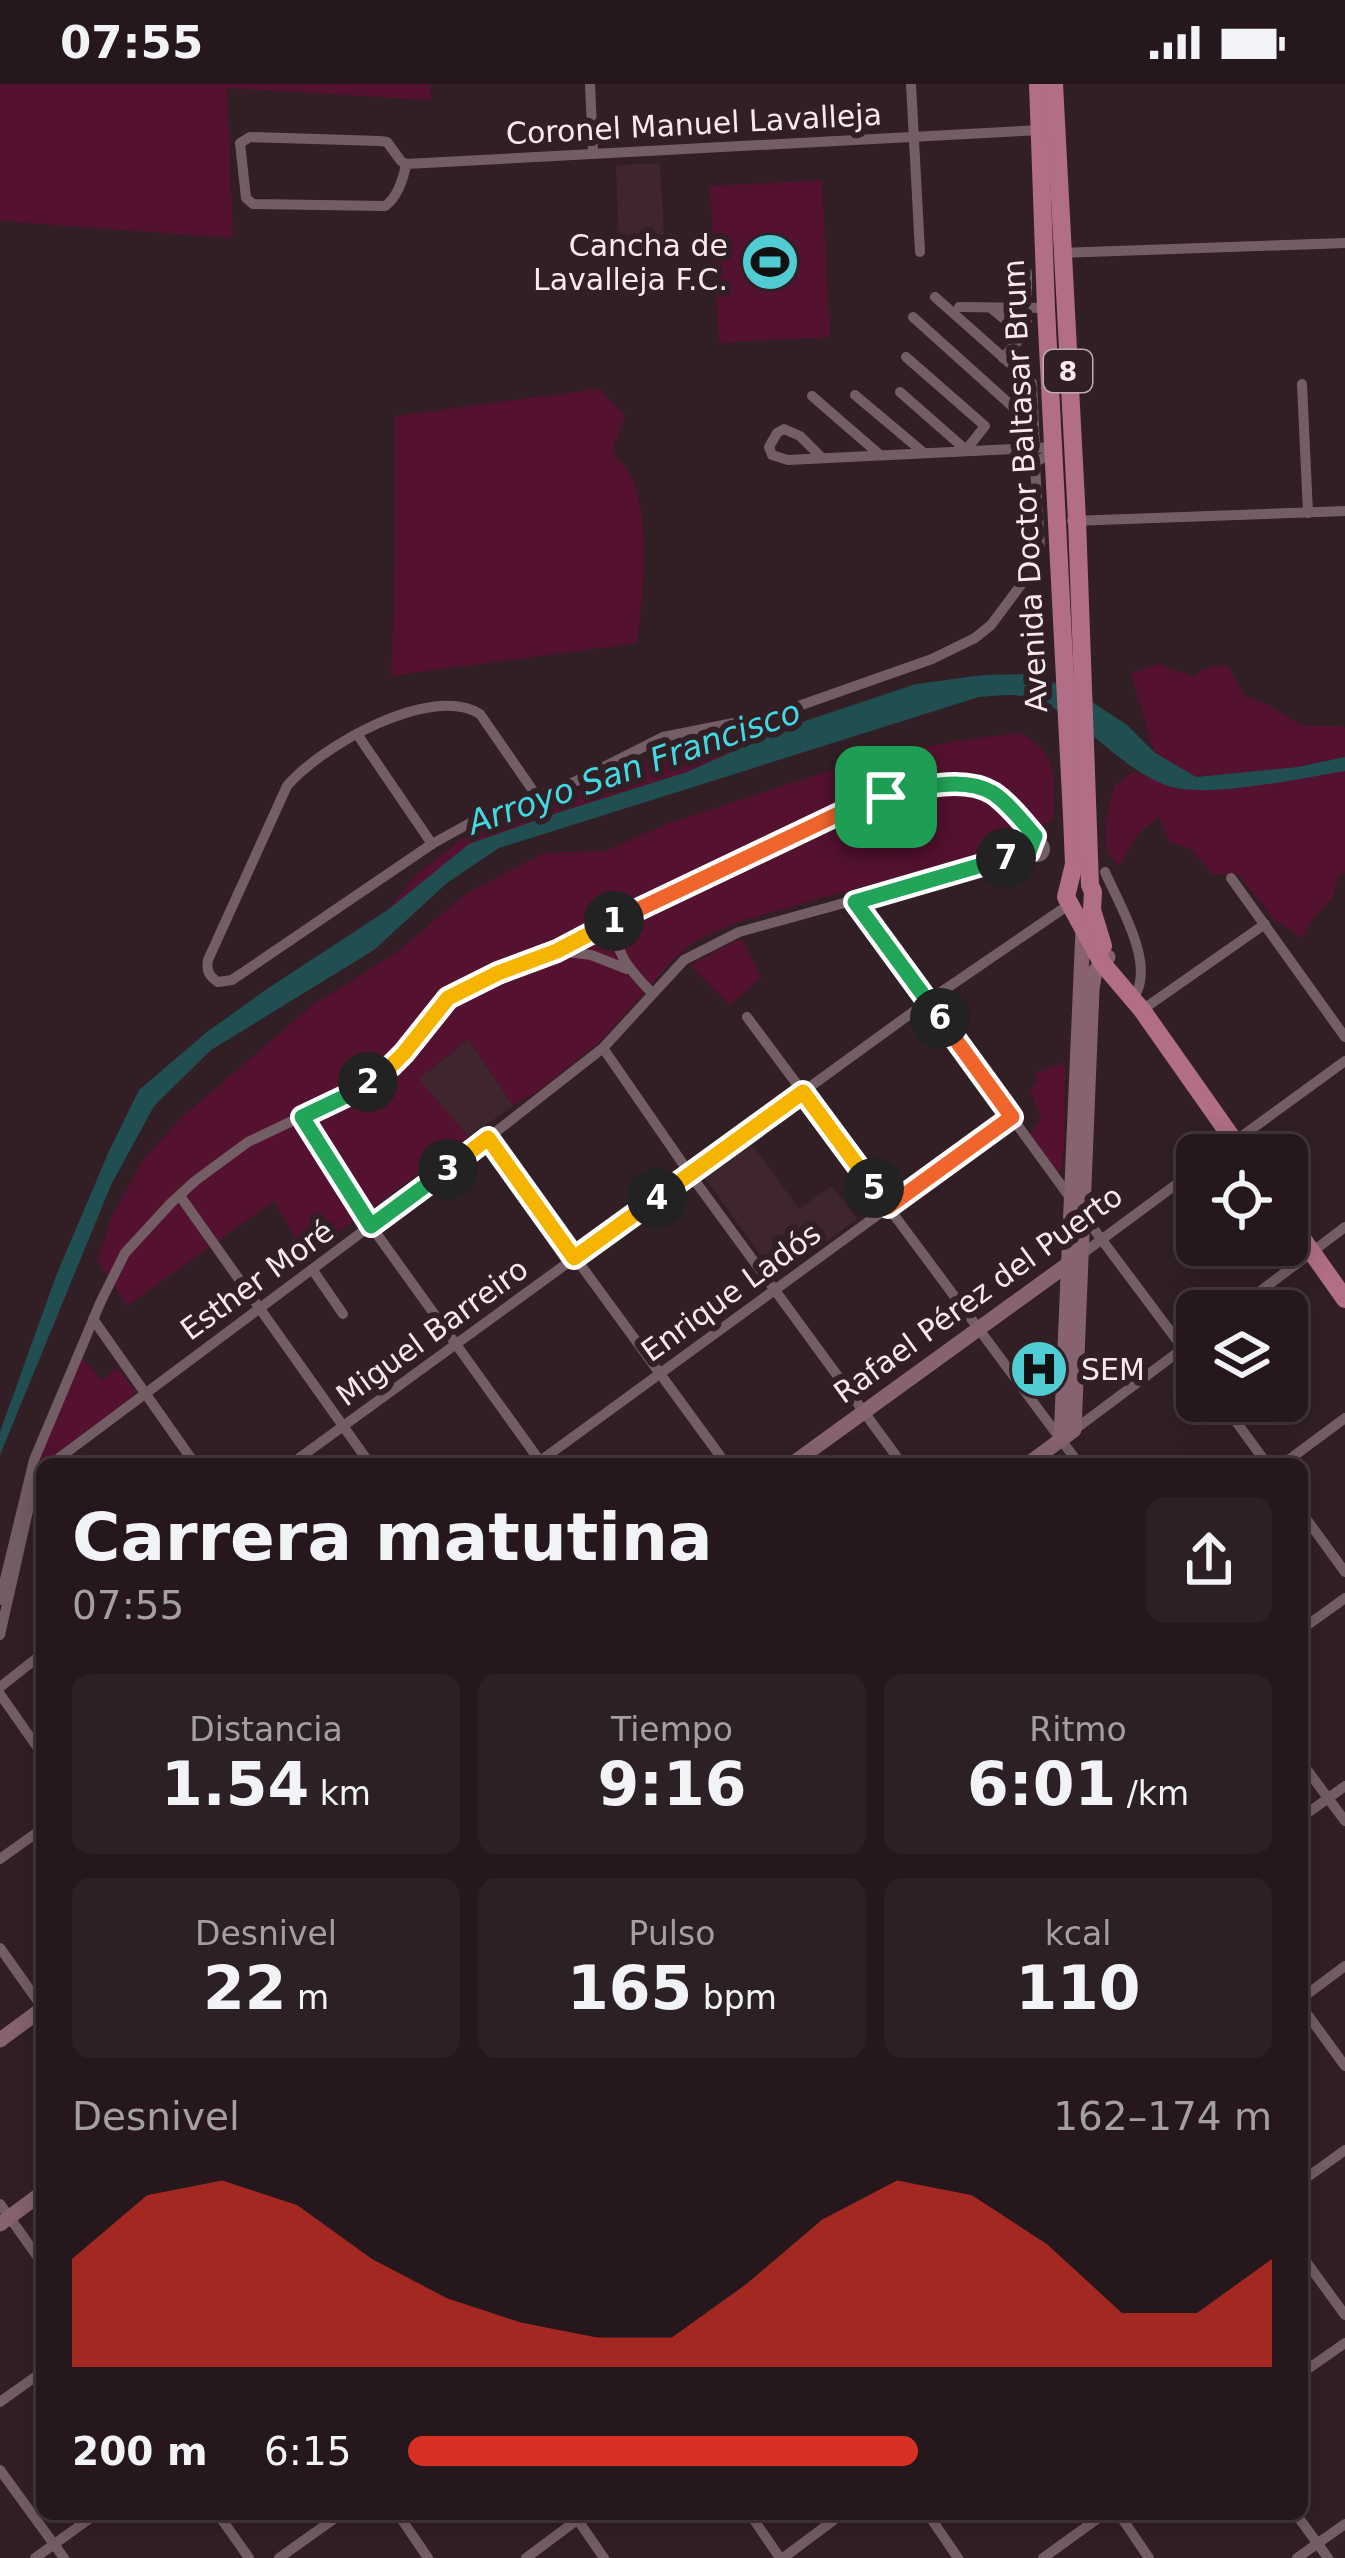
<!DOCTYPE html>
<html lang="es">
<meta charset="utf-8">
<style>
body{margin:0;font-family:"DejaVu Sans",sans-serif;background:#2d2025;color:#f1f3f6;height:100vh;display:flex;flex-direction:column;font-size:45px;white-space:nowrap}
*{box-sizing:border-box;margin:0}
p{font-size:39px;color:#a39fa3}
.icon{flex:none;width:66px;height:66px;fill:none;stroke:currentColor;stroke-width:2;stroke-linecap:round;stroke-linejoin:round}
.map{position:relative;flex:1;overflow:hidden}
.panel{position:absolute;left:36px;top:1374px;width:1272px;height:1062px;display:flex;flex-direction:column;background:#25171c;border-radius:18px;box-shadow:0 6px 30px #0003,0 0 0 3px #42363b}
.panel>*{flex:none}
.controls{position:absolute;left:1176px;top:1050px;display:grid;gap:24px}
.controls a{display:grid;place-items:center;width:132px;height:132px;border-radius:18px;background:#25171c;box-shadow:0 6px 30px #0003,0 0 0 3px #42363b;font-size:60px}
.pin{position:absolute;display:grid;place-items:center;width:102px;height:102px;color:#fff;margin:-51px;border-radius:24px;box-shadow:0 6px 18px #0006}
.km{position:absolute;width:60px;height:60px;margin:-30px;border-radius:50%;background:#222;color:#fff;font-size:33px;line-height:60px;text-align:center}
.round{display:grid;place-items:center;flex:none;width:126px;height:126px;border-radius:18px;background:#2d2025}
.summary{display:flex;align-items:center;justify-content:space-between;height:204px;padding:0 36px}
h1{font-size:66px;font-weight:700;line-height:90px}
.metrics{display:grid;grid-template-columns:repeat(3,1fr);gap:18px;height:204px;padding:12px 36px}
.metrics div{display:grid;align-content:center;border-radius:18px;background:#2d2025;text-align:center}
.metrics b{font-size:60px;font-weight:700}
.metrics small{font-size:33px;font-weight:400}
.metrics p{font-size:33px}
.chart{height:336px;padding:24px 36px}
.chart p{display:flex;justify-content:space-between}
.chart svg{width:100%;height:216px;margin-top:12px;fill:#d93025;opacity:.7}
ul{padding:0 36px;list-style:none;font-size:39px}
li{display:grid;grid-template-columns:192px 144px 1fr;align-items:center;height:90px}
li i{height:30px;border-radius:15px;background:#d93025}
.status{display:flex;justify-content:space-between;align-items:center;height:84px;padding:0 60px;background:#25171c;direction:ltr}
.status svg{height:33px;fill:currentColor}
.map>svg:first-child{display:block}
.built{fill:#3e252e}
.green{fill:#541130}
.water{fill:#204e51}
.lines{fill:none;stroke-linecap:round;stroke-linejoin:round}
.street{stroke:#745e65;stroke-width:10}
.secondary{stroke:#86636f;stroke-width:15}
.highway{stroke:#b16e86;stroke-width:18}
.split-1-casing{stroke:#fff;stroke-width:24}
.split-2-casing{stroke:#fff;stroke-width:24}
.split-3-casing{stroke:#fff;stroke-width:24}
.split-4-casing{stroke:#fff;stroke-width:24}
.split-5-casing{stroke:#fff;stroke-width:24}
.split-6-casing{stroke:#fff;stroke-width:24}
.split-7-casing{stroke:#fff;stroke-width:24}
.split-8-casing{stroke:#fff;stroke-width:24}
.split-1{stroke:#f0652b;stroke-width:15}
.split-2{stroke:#f5b400;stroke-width:15}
.split-3{stroke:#22a559;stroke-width:15}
.split-4{stroke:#f5b400;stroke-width:15}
.split-5{stroke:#f5b400;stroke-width:15}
.split-6{stroke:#f0652b;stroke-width:15}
.split-7{stroke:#22a559;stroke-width:15}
.split-8{stroke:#22a559;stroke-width:15}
.labels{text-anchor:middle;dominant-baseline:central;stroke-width:12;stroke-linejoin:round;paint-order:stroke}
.shield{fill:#311f25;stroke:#bcadb2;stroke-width:3}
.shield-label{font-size:27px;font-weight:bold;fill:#f7eaee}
.street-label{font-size:30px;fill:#f7eaee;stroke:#311f25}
.poi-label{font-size:30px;fill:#f7eaee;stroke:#311f25;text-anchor:end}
.water-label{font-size:33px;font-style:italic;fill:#41d9e2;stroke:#311f25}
</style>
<div class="status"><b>07:55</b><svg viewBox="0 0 49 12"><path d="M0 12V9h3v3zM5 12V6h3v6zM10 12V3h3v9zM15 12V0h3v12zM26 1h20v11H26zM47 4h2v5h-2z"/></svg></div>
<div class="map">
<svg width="1345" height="2474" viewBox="0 0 1345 2474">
<rect width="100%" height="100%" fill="#311f25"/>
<g class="built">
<polygon points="660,79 665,167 619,165 616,81"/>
<polygon points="469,955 513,1022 469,1053 418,995"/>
<polygon points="749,1056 799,1125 832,1102 857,1135 777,1194 702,1090"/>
</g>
<g class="green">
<polygon points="0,0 430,0 431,16 227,4 233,154 0,137"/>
<polygon points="822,96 830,253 719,259 710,102"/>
<path d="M599,305L625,332L612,368C620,377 630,387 634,398C651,450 643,506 637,559L391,592L395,487V332Z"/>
<polygon points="1159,580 1193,593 1205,584 1228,581 1244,612 1269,621 1302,642 1339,642 1345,644 1345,673 1298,683 1196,693 1154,668 1131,589"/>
<polygon points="787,643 687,688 557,729 389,825 414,793 461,755 681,664"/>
<path d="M1021,649C1061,672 1054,694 1053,736L1016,757L993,766L741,837L695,857L671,878L602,956L541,1005L513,1022L468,955L419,995L469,1053L306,1172L274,1117L127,1222L98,1177L110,1137L142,1077L182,1033L314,920L396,869L467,809L544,769L606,767L669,739L875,672L964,656Z"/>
<polygon points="1134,687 1173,704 1222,705 1345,687 1345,789 1339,791 1332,814 1310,838 1302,854 1275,836 1237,789 1213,791 1190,764 1170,759 1159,733 1136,752 1119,782 1107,769 1107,734 1114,702"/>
<polygon points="741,854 761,893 730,921 690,881"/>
<polygon points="1065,979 1064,1067 1061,1086 1054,1087 1029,1052 1041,1035 1030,1006 1038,998 1035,989"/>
<polygon points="81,1273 102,1296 117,1284 136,1307 131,1314 35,1386"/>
</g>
<path class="water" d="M1033,590L1080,610L1127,641L1154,668L1196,693L1298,683L1345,673V687C1302,694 1207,715 1168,702C1115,683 1078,625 1026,613C1011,609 995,612 979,613L499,764L447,799L374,866L211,966L154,1022L111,1101L0,1371V1348L56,1192L109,1067L139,1006L207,948L267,905L389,825L469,760L557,729L687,688L787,643L916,600L983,591Z"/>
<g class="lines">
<g class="street">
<polyline points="590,0 593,68"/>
<polyline points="911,0 920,168"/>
<path d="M406,80C404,94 397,114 385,122L253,120L246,114L240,59L250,53L380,57L387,58L401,77L406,80L1041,46"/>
<polyline points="1059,169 1345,159"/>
<polyline points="935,213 1032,299 1035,364"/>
<polyline points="959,223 1046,224"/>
<polyline points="991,224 1023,251 1003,274"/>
<polyline points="913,233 1033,341"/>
<polyline points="1023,251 1027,251 1027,189"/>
<polyline points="1302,300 1308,429"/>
<polyline points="900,308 966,366 985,342 906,273"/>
<polyline points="855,311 924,369"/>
<polyline points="812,312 880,371"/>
<polyline points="822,374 800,352 784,345 777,349 769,363 772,371 788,376 1053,363"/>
<polyline points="1072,437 1345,427"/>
<polyline points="357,650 432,760"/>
<path d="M536,711L480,630C430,599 320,663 287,702L208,876C206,887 209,892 218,898L232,896L432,760L488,729L574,698L663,653L773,631L932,575L975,554L991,541L1032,486L1040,463L1035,382L1037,377L1053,369"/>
<circle cx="1037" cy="765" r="8"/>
<path d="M1105,788C1119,820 1155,879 1135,911"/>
<polyline points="1231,794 1345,953"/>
<polyline points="855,818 1069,1112"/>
<path d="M616,836C612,868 631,887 652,909"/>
<polyline points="559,867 591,871 627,885"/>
<polyline points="1142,926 1265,840"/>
<polyline points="747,933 1079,1380"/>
<polyline points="603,964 690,1090 902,1380"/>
<polyline points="302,1033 371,1142 542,1380"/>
<polyline points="488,1054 726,1380"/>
<polyline points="1216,1071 1345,977"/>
<polyline points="180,1112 370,1380"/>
<polyline points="1084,1132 1197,1283"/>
<polyline points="1082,1170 1197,1085"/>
<polyline points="312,1185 343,1230"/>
<polyline points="1234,1227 1345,1143"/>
<polyline points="93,1235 195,1380"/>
<polyline points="1221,1317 1267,1380"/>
<polyline points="1074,1346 1197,1254"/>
<polyline points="51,1380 488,1054 603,964 684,876 739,848 1029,768"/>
<polyline points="291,1380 928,917 1070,820"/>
<polyline points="536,1380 1012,1033"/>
<polyline points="1283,1380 1345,1334"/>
<polyline points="1302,1429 1345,1488"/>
<polyline points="0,1516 34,1376 101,1217 125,1169 171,1119 195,1097 248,1058 345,1012 390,982 405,969 447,913 498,889 557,867 652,818 851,724 920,704 975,702 989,707 1015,729 1035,752 1035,757"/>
<polyline points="1302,1545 1345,1514"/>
<polyline points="0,1551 35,1396 42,1387"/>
<polyline points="0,1603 42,1570"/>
<polyline points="0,1610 42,1670"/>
<polyline points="1302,1679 1345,1737"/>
<polyline points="1302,1733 1345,1702"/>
<polyline points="0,1775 42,1745"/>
<polyline points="0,1864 42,1923"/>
<polyline points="1302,1914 1345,1882"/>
<polyline points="1302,1923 1345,1982"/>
<polyline points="1302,2097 1345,2066"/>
<polyline points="0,2120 42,2179"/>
<polyline points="1302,2172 1345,2231"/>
<polyline points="1302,2289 1345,2259"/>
<polyline points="0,2318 42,2288"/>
<polyline points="0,2386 64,2474"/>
<polyline points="218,2430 249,2474"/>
<polyline points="398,2430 428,2474"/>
<polyline points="750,2430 780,2474"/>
<polyline points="928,2430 958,2474"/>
<polyline points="1119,2430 1149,2474"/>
<polyline points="1296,2430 1328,2474"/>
<polyline points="575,2432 604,2474"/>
<polyline points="35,2474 96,2430"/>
<polyline points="279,2474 341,2430"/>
<polyline points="526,2474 585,2430"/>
<polyline points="783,2474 842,2430"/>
<polyline points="1043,2474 1104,2430"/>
<polyline points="1297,2474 1345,2440"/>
</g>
<g class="secondary">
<polyline points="1061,1356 1083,845"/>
<polyline points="792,1380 1075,1175"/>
<polyline points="1028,1380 1074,1346 1092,905 1095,887 1108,873"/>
<polyline points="0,1956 42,1925"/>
<polyline points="0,2140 42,2109"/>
</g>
<g class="highway">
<polyline points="1038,0 1046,224 1072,732 1074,780 1066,813 1102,879 1142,926 1244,1071"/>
<polyline points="1054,0 1077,436 1090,801 1093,808 1092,826 1103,862"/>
<polyline points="1287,1133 1345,1215"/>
</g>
</g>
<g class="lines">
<defs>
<polyline id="split-1" points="614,837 851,724 886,713"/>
<polyline id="split-2" points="368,998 391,982 404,969 448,914 498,889 557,867 614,837"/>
<polyline id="split-3" points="368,998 346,1012 302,1033 371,1142 448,1085"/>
<polyline id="split-4" points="448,1085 488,1054 574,1174 657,1114"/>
<polyline id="split-5" points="657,1114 803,1008 874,1104"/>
<polyline id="split-6" points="874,1104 888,1123 1012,1033 940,934"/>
<polyline id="split-7" points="940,934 855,818 1006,774"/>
<path id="split-8" d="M886,713C917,704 963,691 993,709C1009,720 1022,737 1035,752L1029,768L1006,774"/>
</defs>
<use href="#split-1" class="split-1-casing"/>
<use href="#split-2" class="split-2-casing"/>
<use href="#split-3" class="split-3-casing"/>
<use href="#split-4" class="split-4-casing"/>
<use href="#split-5" class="split-5-casing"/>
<use href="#split-6" class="split-6-casing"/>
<use href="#split-7" class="split-7-casing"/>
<use href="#split-8" class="split-8-casing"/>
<use href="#split-1" class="split-1"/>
<use href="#split-2" class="split-2"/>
<use href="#split-3" class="split-3"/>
<use href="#split-4" class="split-4"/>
<use href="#split-5" class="split-5"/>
<use href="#split-6" class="split-6"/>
<use href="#split-7" class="split-7"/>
<use href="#split-8" class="split-8"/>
</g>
<defs>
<symbol id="stadium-disc" viewBox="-11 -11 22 22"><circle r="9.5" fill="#51ccd3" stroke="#311f25"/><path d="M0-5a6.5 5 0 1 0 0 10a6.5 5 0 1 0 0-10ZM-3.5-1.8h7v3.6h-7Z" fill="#111"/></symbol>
<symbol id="hospital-disc" viewBox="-11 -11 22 22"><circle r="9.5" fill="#51ccd3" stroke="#311f25"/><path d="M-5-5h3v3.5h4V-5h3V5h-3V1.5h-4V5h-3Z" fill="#111"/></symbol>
</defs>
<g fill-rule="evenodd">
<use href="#stadium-disc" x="737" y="145" width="66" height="66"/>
<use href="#hospital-disc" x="1006" y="1252" width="66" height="66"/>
</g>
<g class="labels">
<rect class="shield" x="1044" y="266" width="48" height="42" rx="9"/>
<g class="shield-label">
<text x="1068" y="287">8</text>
</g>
<g class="street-label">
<text transform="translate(694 40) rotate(-3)">Coronel Manuel Lavalleja</text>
<text transform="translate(1025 402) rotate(-93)">Avenida Doctor Baltasar Brum</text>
<text transform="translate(257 1196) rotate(-36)">Esther Moré</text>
<text transform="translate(731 1208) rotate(-36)">Enrique Ladós</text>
<text transform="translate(978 1210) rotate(-36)">Rafael Pérez del Puerto</text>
<text transform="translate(432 1248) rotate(-36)">Miguel Barreiro</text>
</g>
<g class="poi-label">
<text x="728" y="161">Cancha de<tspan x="728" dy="34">Lavalleja F.C.</tspan></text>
<text x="1081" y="1285" text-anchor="start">SEM</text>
</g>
<g class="water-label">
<text transform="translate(634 683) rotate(-19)">Arroyo San Francisco</text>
</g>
</g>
</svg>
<div class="controls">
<a><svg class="icon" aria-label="locate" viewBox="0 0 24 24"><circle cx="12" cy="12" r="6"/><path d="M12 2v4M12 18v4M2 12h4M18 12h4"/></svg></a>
<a><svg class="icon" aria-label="layers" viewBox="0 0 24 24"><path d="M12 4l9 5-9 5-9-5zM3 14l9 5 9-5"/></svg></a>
</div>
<div class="pin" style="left:886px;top:713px;background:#1e9e55"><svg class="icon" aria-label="arrive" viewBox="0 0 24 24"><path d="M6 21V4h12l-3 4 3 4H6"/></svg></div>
<b class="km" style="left:614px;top:837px">1</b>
<b class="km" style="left:368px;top:998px">2</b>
<b class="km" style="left:448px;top:1085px">3</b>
<b class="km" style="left:657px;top:1114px">4</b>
<b class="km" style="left:874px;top:1104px">5</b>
<b class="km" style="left:940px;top:934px">6</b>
<b class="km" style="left:1006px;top:774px">7</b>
<section class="panel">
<div class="summary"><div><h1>Carrera matutina</h1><p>07:55</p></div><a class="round"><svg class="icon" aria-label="share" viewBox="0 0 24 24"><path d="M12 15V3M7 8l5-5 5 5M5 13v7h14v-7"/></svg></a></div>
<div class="metrics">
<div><p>Distancia</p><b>1.54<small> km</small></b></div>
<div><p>Tiempo</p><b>9:16</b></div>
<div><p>Ritmo</p><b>6:01<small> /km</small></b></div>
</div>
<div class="metrics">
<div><p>Desnivel</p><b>22<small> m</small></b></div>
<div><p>Pulso</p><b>165<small> bpm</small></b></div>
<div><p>kcal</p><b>110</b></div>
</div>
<div class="chart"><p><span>Desnivel</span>162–174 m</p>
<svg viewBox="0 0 160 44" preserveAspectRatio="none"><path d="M0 44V22L10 9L20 6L30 11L40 22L50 30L60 35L70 38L80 38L90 27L100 14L110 6L120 9L130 19L140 33L150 33L160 22V44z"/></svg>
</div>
<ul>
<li><b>200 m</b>6:15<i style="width:59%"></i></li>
</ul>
</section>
</div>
